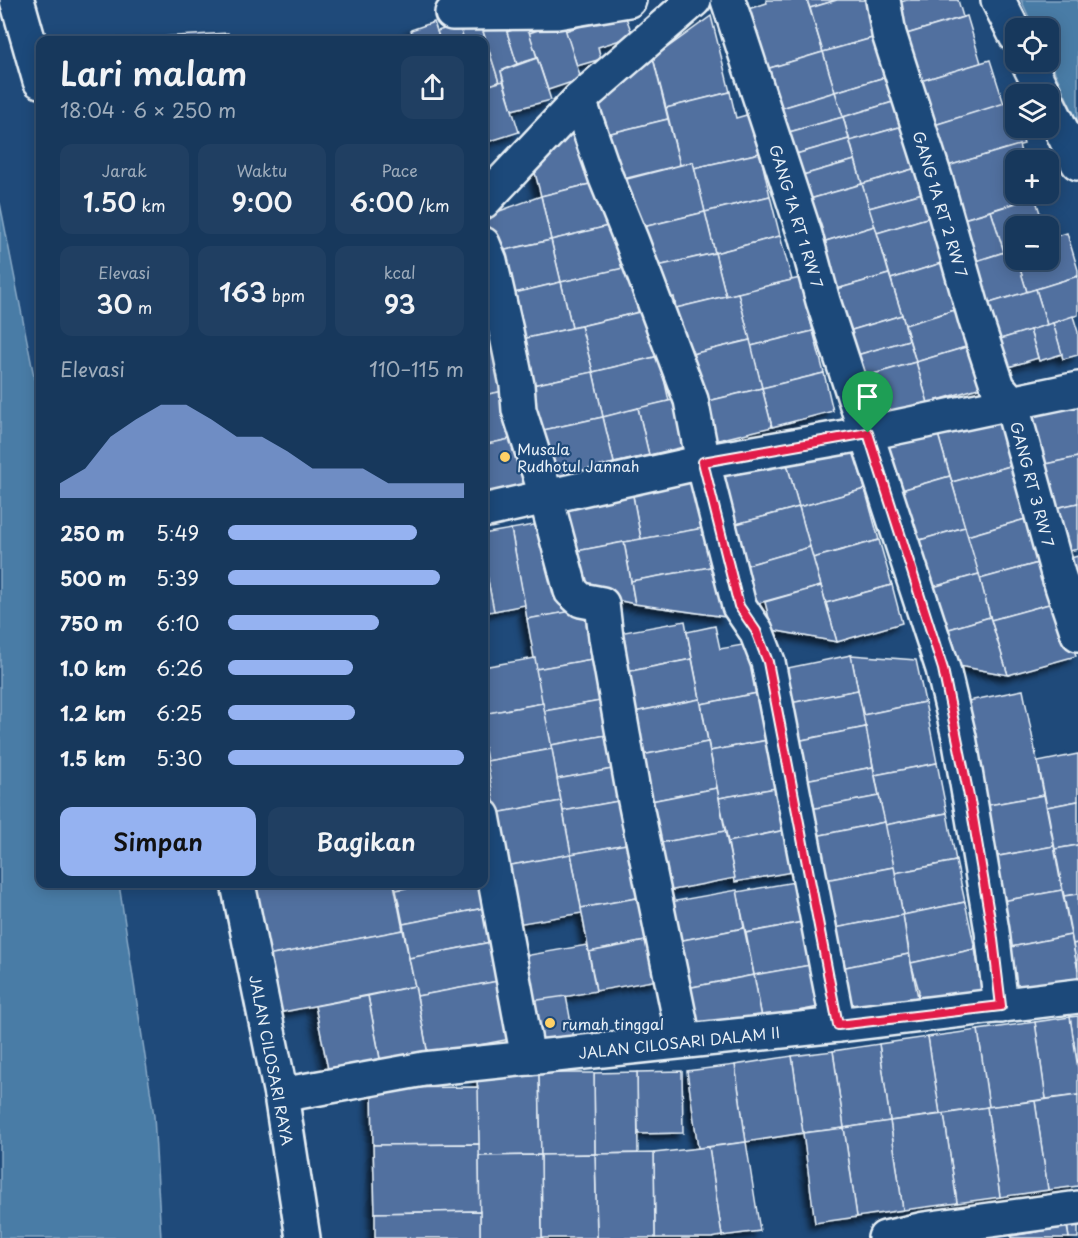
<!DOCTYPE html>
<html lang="id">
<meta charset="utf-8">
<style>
body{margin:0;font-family:"Playpen Sans",sans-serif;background:#203f62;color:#f1f3f6;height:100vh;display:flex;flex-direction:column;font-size:22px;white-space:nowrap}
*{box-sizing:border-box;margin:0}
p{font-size:20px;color:#9eacbb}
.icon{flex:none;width:33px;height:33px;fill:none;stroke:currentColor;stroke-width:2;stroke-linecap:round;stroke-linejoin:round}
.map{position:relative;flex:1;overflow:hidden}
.side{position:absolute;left:36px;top:36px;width:452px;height:852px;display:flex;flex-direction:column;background:#17385c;border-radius:12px;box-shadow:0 3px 15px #0003,0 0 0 2px #365272}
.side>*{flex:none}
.tools{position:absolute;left:1005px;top:18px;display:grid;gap:12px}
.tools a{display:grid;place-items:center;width:54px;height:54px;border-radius:12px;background:#17385c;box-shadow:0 3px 15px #0003,0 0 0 2px #365272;font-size:30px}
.pin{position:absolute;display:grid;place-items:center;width:51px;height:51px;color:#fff;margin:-62px -26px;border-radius:50% 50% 50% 0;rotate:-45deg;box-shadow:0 0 6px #0007}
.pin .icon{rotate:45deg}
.round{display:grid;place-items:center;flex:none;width:63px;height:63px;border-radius:12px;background:#203f62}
.headline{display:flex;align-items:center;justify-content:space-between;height:102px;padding:0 24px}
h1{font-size:33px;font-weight:600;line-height:45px}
.metrics{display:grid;grid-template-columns:repeat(3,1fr);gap:9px;height:102px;padding:6px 24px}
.metrics div{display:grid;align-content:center;border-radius:12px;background:#203f62;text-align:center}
.metrics b{font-size:26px;font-weight:600}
.metrics small{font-size:16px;font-weight:400}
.metrics p{font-size:16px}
.chart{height:168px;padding:12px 24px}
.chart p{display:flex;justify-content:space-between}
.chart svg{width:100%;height:108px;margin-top:6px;fill:#95b2f1;opacity:.7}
.cta{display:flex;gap:12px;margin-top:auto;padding:12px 24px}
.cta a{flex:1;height:69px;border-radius:12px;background:#95b2f1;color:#111;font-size:24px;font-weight:600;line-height:69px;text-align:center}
.cta a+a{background:#203f62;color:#f1f3f6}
ul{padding:0 24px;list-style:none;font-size:20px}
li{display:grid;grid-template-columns:96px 72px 1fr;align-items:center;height:45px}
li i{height:15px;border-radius:8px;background:#95b2f1}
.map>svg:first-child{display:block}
.water{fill:#497ba6;stroke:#89aac7;stroke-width:1.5}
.building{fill:#516f9f;stroke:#e8f1f8;stroke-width:1.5;filter:url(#shadow)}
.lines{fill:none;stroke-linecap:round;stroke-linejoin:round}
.minor-casing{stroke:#e8f1f8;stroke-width:38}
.minor{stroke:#1f4a7a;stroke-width:33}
.route-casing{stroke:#fff;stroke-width:12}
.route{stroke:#e11d48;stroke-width:8}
.poi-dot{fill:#ffd166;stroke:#1f4a7a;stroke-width:2}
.labels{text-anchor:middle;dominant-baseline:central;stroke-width:4.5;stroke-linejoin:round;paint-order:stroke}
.street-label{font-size:15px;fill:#e8f1f8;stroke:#1f4a7a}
.poi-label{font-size:15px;fill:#e8f1f8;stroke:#1f4a7a;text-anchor:start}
</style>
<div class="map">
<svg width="1078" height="1238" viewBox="0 0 1078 1238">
<defs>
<filter id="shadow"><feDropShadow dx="-5.5" dy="5.5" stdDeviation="3" flood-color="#0009"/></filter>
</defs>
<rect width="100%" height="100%" fill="#1f4a7a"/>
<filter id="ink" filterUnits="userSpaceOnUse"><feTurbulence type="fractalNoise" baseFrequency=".0167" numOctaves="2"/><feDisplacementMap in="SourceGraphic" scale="12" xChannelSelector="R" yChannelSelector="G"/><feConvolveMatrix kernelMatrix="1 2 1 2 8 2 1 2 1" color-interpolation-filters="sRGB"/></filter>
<g filter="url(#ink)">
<g class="water">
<polygon points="1021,0 1078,0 1078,123 1049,59 1048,28 1034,28"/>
<polygon points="0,203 40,407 40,884 119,884 154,1116 161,1238 0,1238"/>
</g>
<g class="building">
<polygon points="766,0 807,0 823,52 763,70 745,10 767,3"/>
<polygon points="807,0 837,0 810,8"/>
<polygon points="837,0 873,0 883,35 823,52 810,8"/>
<polygon points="907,0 958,0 963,17 900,36 890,5"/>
<polygon points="624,12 633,36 598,47 601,59 577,66 565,31"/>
<polygon points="711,16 730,92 666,108 653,58"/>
<polygon points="967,16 981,63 914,83 900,36"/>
<polygon points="434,22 440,40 414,40 411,30"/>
<polygon points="563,22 581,79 548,90 529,33"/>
<polygon points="459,25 464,40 440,40 437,31"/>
<polygon points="481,25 499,82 483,87 483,40 464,40 461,31"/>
<polygon points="505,25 517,64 501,71 503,81 499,82 483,31"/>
<polygon points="527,25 537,58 517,64 507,32"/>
<polygon points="228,33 228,40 108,40"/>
<polygon points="883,35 895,74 835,92 823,52"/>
<polygon points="823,52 835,92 775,110 763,70"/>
<polygon points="537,58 551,100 512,110 501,71"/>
<polygon points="653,58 668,119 603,135 594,97"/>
<polygon points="990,60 1004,104 928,127 914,83"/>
<polygon points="895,74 903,99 843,117 835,92"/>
<polygon points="503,81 519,132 484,143 483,87"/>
<polygon points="730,92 736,118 750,114 760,153 694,168 693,162 680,165 666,108"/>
<polygon points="835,92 843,117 782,134 775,110"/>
<polygon points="903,99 910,124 850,141 843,117"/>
<polygon points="1011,101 1016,116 1016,128 1019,128 1024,144 941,168 928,127"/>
<polygon points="843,117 849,139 789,156 782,134"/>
<polygon points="668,119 680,165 615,181 603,135"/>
<polygon points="910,124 923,166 862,184 850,141"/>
<polygon points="578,126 598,182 541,196 532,161"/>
<polygon points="849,139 855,160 796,177 789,156"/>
<polygon points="483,140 489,159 483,161"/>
<polygon points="1019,145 1023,160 1016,160 1016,194 1034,194 1035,197 957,221 941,168"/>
<polygon points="760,153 770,196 705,212 694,168"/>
<polygon points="855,160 862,184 803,201 796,177"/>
<polygon points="693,162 705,212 639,228 627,179"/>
<polygon points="923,166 930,191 869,208 862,184"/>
<polygon points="598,182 609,226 551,240 541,196"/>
<polygon points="862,184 875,226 816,244 803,201"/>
<polygon points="930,191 937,215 877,233 869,208"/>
<polygon points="541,196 551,240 492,253 483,217"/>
<polygon points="770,196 780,236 715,253 705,212"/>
<polygon points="1035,197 1044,226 1016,226 1016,249 1004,252 991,211"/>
<polygon points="991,211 1004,252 970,263 957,221"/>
<polygon points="705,212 715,253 649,268 639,228"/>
<polygon points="937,215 951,260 891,279 877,233"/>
<polygon points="612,225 622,269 561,282 551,240"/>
<polygon points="875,226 889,274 830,291 816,244"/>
<polygon points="1067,233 1078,270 1078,276 1027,292 1017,260 1048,260 1048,239"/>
<polygon points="780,236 792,280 726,296 715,253"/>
<polygon points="551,240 561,282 502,296 492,253"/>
<polygon points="1014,249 1027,292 983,305 970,263"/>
<polygon points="715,253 726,296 676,308 674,297 657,301 649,268"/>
<polygon points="951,260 965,307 905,325 891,279"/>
<polygon points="628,267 639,312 572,328 561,282"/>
<polygon points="889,274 902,315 842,333 830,291"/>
<polygon points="1078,276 1078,315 1047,325 1036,289"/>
<polygon points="800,278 813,331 751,346 738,293"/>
<polygon points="561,282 572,328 518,340 502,296"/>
<polygon points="1036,289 1047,325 994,341 983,305"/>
<polygon points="738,293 750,340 688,355 676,308"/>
<polygon points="965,307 976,344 916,362 905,325"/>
<polygon points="485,308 494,347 483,350 483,309"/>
<polygon points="648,310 659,356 593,372 581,326"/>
<polygon points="902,315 909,340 850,357 842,333"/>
<polygon points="1073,316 1078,332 1078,355 1063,359 1053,323"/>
<polygon points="1053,323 1062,354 1039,361 1030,330"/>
<polygon points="581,326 593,372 528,386 518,340"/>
<polygon points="1030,330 1038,358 1002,369 994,341"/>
<polygon points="813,331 824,373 762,388 751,346"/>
<polygon points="750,340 762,388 700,403 688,355"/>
<polygon points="909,340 916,362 856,379 850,357"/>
<polygon points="976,344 988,385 928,403 916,362"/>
<polygon points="494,347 504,391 483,395 483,350"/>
<polygon points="659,356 669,401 603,417 593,372"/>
<polygon points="916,362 928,403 868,420 856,379"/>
<polygon points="593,372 603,417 539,431 528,386"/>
<polygon points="824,373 833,411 772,427 762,388"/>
<polygon points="762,388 772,427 710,442 700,403"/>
<polygon points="504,391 514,438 483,445 483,395"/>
<polygon points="677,399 688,446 649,455 638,408"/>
<polygon points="1078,406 1078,457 1041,465 1031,416"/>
<polygon points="638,408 649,455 614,463 603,417"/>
<polygon points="1006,411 1021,463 952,482 937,431"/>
<polygon points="603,417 614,463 550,478 539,431"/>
<polygon points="937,431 950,476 898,491 884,441"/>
<polygon points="514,438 535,490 483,502 483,445"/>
<polygon points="850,439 865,489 799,507 785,457"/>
<polygon points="785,457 799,507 733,525 719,476"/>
<polygon points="1078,457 1078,503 1051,509 1041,465"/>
<polygon points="1021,463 1036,516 967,536 952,482"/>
<polygon points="699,473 709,527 641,539 631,485"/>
<polygon points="950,476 965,527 913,542 898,491"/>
<polygon points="631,485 641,539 566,553 556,499"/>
<polygon points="865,489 879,540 813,558 799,507"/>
<polygon points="1078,503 1078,549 1061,553 1051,509"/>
<polygon points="799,507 810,547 744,566 733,525"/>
<polygon points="1036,516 1049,560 980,579 967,536"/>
<polygon points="545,523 562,580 568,612 527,619 511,529"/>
<polygon points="709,527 716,566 631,581 624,542"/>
<polygon points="965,527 979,574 926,589 913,542"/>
<polygon points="511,529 525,605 494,611 483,555 483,534"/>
<polygon points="879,540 892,585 826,603 813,558"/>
<polygon points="624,542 635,604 579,592 566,553"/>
<polygon points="810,547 821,586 755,604 744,566"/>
<polygon points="483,555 494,611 483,613"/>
<polygon points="1078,556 1078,577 1070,578 1067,559"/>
<polygon points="1049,560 1060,601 991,620 980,579"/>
<polygon points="716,566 726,617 635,604 631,581"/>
<polygon points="979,574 990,617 939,632 926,589"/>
<polygon points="892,585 902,623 837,642 826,603"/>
<polygon points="821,586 837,642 772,630 765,602"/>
<polygon points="1060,601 1076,656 1008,675 991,620"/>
<polygon points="589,608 598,658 536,669 527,619"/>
<polygon points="990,617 1008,675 948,664 939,632"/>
<polygon points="685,621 692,659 626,672 619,633"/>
<polygon points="715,626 720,649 754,643 763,692 701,704 687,632"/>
<polygon points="851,655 916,660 925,702 863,715"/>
<polygon points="851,655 858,690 785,704 778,670"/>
<polygon points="535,658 543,703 483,714 483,667"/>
<polygon points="598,658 606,700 544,711 536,669"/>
<polygon points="692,659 700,699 634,712 626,672"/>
<polygon points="858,690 866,727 792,742 785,704"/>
<polygon points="1023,690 1044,795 978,807 958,703"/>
<polygon points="763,692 773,739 710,751 701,704"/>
<polygon points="700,699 708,742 642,755 634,712"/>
<polygon points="606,700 612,734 551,745 544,711"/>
<polygon points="925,702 937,763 875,775 863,715"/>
<polygon points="543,703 552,749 487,761 483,738 483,714"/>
<polygon points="866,727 873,767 800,781 792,742"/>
<polygon points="612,734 618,768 557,779 551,745"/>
<polygon points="773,739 782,787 719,798 710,751"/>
<polygon points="708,742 717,788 651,801 642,755"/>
<polygon points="552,749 561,801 496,813 487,761"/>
<polygon points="1078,754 1078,801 1047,807 1038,762"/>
<polygon points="937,763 947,813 885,825 875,775"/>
<polygon points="873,767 879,796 805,810 800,781"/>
<polygon points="618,768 624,800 563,811 557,779"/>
<polygon points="782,787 790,829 728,842 719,798"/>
<polygon points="717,788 725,831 659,843 651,801"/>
<polygon points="1044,795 1054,846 988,858 978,807"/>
<polygon points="879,796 885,822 811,837 805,810"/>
<polygon points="624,800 632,843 571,854 563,811"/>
<polygon points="561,801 571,854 506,866 496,813"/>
<polygon points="1078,801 1078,845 1055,849 1047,807"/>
<polygon points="947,813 956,861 895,873 885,825"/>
<polygon points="885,822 894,867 820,881 811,837"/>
<polygon points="790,829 798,871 735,882 728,842"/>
<polygon points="725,831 735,878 668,891 659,843"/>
<polygon points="632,843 642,897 581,908 571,854"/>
<polygon points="1078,845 1078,894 1064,896 1055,849"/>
<polygon points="1054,846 1062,890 997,902 988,858"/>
<polygon points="571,854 582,913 517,924 506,866"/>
<polygon points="956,861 965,902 903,915 895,873"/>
<polygon points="894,867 903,915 830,929 820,881"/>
<polygon points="800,881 808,921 746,933 737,892"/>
<polygon points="273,884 394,884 403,930 267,956 254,887"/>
<polygon points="394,884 428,884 396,890"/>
<polygon points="428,884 479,884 484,908 403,924 396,890"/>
<polygon points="737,890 744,928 678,941 670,902"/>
<polygon points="1062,890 1071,935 1006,948 997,902"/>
<polygon points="1078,894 1078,943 1073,944 1064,896"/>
<polygon points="642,897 651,940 589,952 581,908"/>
<polygon points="965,902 975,949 911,963 903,915"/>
<polygon points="484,908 491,942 409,958 403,924"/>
<polygon points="903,915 909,954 836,969 830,929"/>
<polygon points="808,921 816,964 754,975 746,933"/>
<polygon points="744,928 754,975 687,988 678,941"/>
<polygon points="403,930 415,986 278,1013 267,956"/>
<polygon points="1071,935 1078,970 1078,991 1016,1003 1006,948"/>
<polygon points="651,940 658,980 596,991 589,952"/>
<polygon points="491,942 498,981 417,996 409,958"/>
<polygon points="1078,943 1078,970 1073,944"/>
<polygon points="587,945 596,991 532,1003 524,956"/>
<polygon points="975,949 983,993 922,1005 918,997 919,991 911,963"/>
<polygon points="909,954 918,997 845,1011 836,969"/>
<polygon points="816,964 824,1006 762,1018 754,975"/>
<polygon points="754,975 762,1018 695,1031 687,988"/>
<polygon points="498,981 510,1039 428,1055 417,996"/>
<polygon points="415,986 428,1055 381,1064 368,996"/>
<polygon points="368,996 381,1064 329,1074 315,1006"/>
<polygon points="566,996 575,1044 534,1050 524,1002"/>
<polygon points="1078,1016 1078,1069 1070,1017"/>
<polygon points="1070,1017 1078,1069 1078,1095 1046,1099 1035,1022"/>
<polygon points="1035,1022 1046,1099 989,1107 978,1030"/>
<polygon points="978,1030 989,1107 940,1114 928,1037"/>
<polygon points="928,1037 940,1114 890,1121 879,1044"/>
<polygon points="879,1044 890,1121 844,1128 833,1051"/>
<polygon points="833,1051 844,1128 803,1133 792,1056"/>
<polygon points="792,1056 803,1133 746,1142 735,1065"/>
<polygon points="735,1065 746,1142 698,1148 687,1071"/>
<polygon points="682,1071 683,1133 638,1134 637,1072"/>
<polygon points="637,1072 638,1153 595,1154 594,1073"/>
<polygon points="539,1073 541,1155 479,1156 477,1074"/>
<polygon points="539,1073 594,1073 595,1154 541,1155"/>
<polygon points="478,1087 479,1144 373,1145 372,1088"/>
<polygon points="1078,1095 1078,1186 1048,1190 1035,1101"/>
<polygon points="1035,1101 1048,1190 1000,1197 987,1107"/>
<polygon points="987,1107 1000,1197 957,1203 944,1114"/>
<polygon points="944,1114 957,1203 903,1210 890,1121"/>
<polygon points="890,1121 903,1210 857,1217 844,1128"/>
<polygon points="844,1128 857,1217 815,1223 803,1133"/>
<polygon points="746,1142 760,1231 722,1236 709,1147"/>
<polygon points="479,1144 480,1211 375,1213 373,1145"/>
<polygon points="709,1147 722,1236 712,1238 655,1238 654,1153"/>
<polygon points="654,1153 655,1238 597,1238 595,1154"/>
<polygon points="595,1154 597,1238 542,1238 541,1155"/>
<polygon points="541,1155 542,1238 480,1238 479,1156"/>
<polygon points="480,1211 480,1238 375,1238 375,1213"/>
<polygon points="1078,1221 1078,1238 1069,1238 1067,1223"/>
<polygon points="1067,1227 1069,1238 1011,1238 1011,1236"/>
</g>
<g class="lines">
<defs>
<g id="minor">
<polyline points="17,0 40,81"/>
<polyline points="728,0 805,235 823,301 943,669 959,737 971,806 992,931 1001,1006"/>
<polyline points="883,0 889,34 936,181 976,321 998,387 1011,402 1058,574 1078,634"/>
<polyline points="998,0 1016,36"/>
<polyline points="452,13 557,12 629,0"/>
<polyline points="1028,62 1044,94"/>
<polyline points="579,100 606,178 632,242 691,400 703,462 739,606 756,631 768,662 838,1025"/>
<polyline points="1048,103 1078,163"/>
<polyline points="483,202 579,100 694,0"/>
<polyline points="483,244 490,261 506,331 517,385 519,410 541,479 571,591 581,600 602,604 606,638 633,791 684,1040"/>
<polyline points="483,511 703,462 868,433 1078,389"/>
<polyline points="483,816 528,1058"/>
<polyline points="238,884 281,1095 303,1238"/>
<polyline points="281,1095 424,1069 838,1025 1078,996"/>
<polyline points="885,1238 924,1229 1078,1208"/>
</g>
</defs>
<use href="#minor" class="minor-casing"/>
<use href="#minor" class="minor"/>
</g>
</g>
<g class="lines" filter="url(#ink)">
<defs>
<polygon id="route" points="868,433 943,669 971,806 992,931 1001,1006 838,1025 768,662 756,631 739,606 703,462"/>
</defs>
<use href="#route" class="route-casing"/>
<use href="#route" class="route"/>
</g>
<g class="poi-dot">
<circle cx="505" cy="457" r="6"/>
<circle cx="550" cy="1023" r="6"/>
</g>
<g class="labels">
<g class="street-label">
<text transform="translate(941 204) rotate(73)">GANG 1A RT 2 RW 7</text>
<text transform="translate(797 216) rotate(73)">GANG 1A RT 1 RW 7</text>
<text transform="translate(1033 484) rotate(75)">GANG RT 3 RW 7</text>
<text transform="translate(679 1042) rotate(-6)">JALAN CILOSARI DALAM II</text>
<text transform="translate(272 1060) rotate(79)">JALAN CILOSARI RAYA</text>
</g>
<g class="poi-label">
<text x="517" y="448">Musala<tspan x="517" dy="17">Rudhotul Jannah</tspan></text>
<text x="562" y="1023">rumah tinggal</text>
</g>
</g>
</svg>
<div class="tools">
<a><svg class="icon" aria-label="locate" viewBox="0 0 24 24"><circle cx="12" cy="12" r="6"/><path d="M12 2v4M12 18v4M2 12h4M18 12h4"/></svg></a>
<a><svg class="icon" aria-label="layers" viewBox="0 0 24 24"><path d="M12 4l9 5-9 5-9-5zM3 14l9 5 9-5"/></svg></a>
<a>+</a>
<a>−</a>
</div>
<div class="pin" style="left:868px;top:433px;background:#1e9e55"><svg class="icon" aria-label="arrive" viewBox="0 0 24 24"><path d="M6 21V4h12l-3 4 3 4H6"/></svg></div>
<section class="side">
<div class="headline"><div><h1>Lari malam</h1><p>18:04 · 6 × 250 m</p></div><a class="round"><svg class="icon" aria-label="share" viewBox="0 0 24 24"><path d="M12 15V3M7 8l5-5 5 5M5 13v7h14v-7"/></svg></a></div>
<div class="metrics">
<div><p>Jarak</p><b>1.50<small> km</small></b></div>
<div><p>Waktu</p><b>9:00</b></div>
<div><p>Pace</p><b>6:00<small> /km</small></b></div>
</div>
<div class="metrics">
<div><p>Elevasi</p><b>30<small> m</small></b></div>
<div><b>163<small> bpm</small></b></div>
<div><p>kcal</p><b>93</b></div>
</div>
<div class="chart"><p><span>Elevasi</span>110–115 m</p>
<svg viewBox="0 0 160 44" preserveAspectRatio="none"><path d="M0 44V38L10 32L20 19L30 12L40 6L50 6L60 12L70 19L80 19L90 25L100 32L110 32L120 32L130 38L140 38L150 38L160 38V44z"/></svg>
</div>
<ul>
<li><b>250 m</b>5:49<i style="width:80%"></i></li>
<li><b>500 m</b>5:39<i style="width:90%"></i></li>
<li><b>750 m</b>6:10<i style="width:64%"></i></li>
<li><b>1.0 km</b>6:26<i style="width:53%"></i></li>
<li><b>1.2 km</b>6:25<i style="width:54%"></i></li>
<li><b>1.5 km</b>5:30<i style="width:100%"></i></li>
</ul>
<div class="cta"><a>Simpan</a><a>Bagikan</a></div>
</section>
</div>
